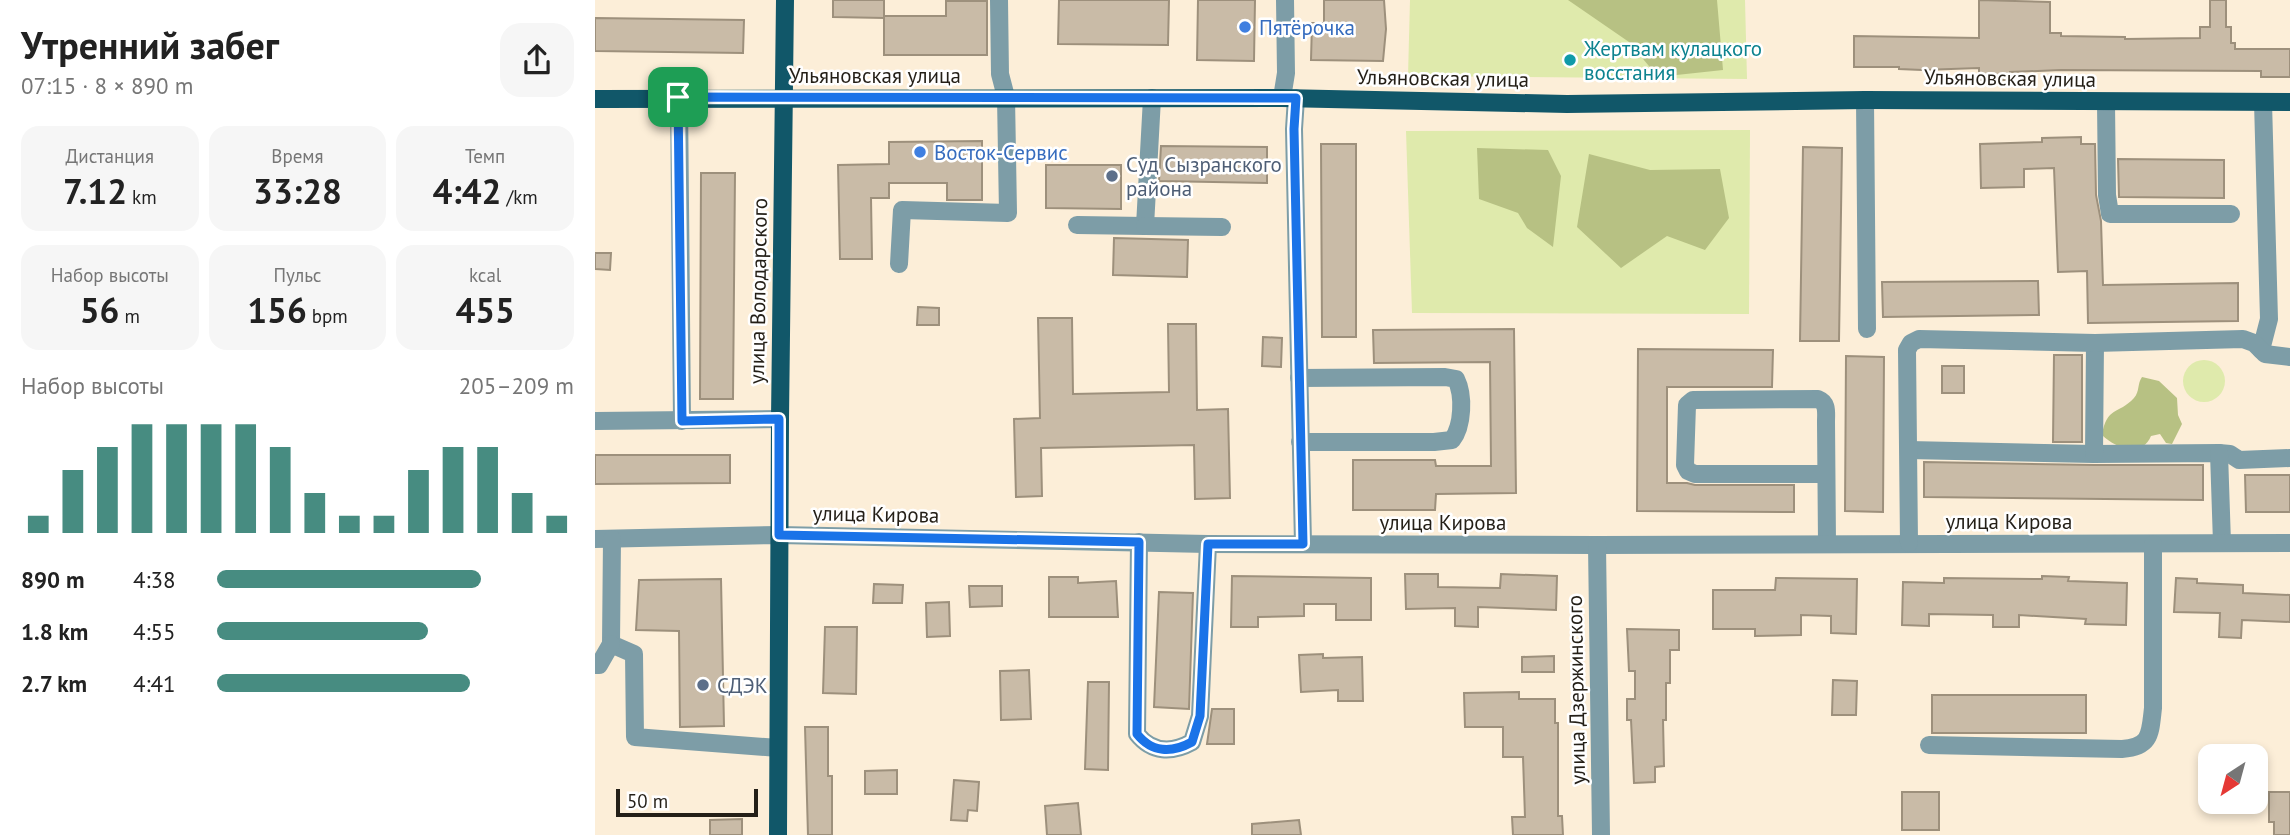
<!DOCTYPE html>
<html lang="ru">
<meta charset="utf-8">
<style>
body{margin:0;font-family:"PT Sans",sans-serif;background:#f6f6f6;color:#222;height:100vh;display:flex;flex-direction:column;font-size:26px;white-space:nowrap}
*{box-sizing:border-box;margin:0}
p{font-size:23px;color:#767676}
.icon{flex:none;width:38px;height:38px;fill:none;stroke:currentColor;stroke-width:2;stroke-linecap:round;stroke-linejoin:round}
.map{position:relative;flex:1;overflow:hidden}
.panel{display:flex;flex-direction:column;background:#fff;width:595px}
.panel>*{flex:none}
.needle{width:46px;rotate:216deg}
.controls{position:absolute;left:1603px;top:744px;display:grid;gap:14px}
.controls a{display:grid;place-items:center;width:70px;height:70px;border-radius:14px;background:#fff;box-shadow:0 4px 10px #0003;font-size:35px}
.scale{position:absolute;left:21px;bottom:18px;width:142px;box-sizing:border-box;padding-left:7px;border:4px solid #241f17;border-top:0;font-size:19px;line-height:24px;white-space:nowrap;color:#241f17;-webkit-text-stroke:5px #fff;paint-order:stroke}
.pin{position:absolute;display:grid;place-items:center;width:60px;height:60px;color:#fff;margin:-30px;border-radius:14px;box-shadow:0 4px 10px #0006}
.round{display:grid;place-items:center;flex:none;width:74px;height:74px;border-radius:21px;background:#f6f6f6}
.summary{display:flex;align-items:center;justify-content:space-between;height:119px;padding:0 21px}
h1{font-size:38px;font-weight:600;line-height:52px}
.metrics{display:grid;grid-template-columns:repeat(3,1fr);gap:10px;height:119px;padding:7px 21px}
.metrics div{display:grid;align-content:center;border-radius:18px;background:#f6f6f6;text-align:center}
.metrics b{font-size:35px;font-weight:600}
.metrics small{font-size:19px;font-weight:400}
.metrics p{font-size:19px}
.chart{height:196px;padding:14px 21px}
.chart p{display:flex;justify-content:space-between}
.chart svg{width:100%;height:126px;margin-top:7px;stroke:#478c81;stroke-width:6}
ul{padding:0 21px;list-style:none;font-size:23px}
li{display:grid;grid-template-columns:112px 84px 1fr;align-items:center;height:52px}
li i{height:18px;border-radius:9px;background:#478c81}
main{display:flex;flex:1;min-height:0}
.map>svg:first-child{display:block}
.green{fill:#dfeaac}
.forest{fill:#b7c183}
.building{fill:#c9bba7;stroke:#9d907c;stroke-width:2}
.lines{fill:none;stroke-linecap:round;stroke-linejoin:round}
.minor{stroke:#7d9da7;stroke-width:18}
.major{stroke:#115769;stroke-width:18}
.route-casing{stroke:#fff;stroke-width:14}
.route{stroke:#1a73e8;stroke-width:9}
.shop-dot{fill:#3f7fe0;stroke:#fff;stroke-width:2.5}
.culture-dot{fill:#0f9aa8;stroke:#fff;stroke-width:2.5}
.service-dot{fill:#5c6f8a;stroke:#fff;stroke-width:2.5}
.labels{text-anchor:middle;dominant-baseline:central;stroke-width:5;stroke-linejoin:round;paint-order:stroke}
.shop-label{font-size:21px;fill:#366cbe;stroke:#fff;text-anchor:start}
.culture-label{font-size:21px;fill:#0d838f;stroke:#fff;text-anchor:start}
.street-label{font-size:21px;fill:#241f17;stroke:#fff}
.service-label{font-size:21px;fill:#4e5e75;stroke:#fff;text-anchor:start}
</style>
<main>
<section class="panel">
<div class="summary"><div><h1>Утренний забег</h1><p>07:15 · 8 × 890 m</p></div><a class="round"><svg class="icon" aria-label="share" viewBox="0 0 24 24"><path d="M12 15V3M7 8l5-5 5 5M5 13v7h14v-7"/></svg></a></div>
<div class="metrics">
<div><p>Дистанция</p><b>7.12<small> km</small></b></div>
<div><p>Время</p><b>33:28</b></div>
<div><p>Темп</p><b>4:42<small> /km</small></b></div>
</div>
<div class="metrics">
<div><p>Набор высоты</p><b>56<small> m</small></b></div>
<div><p>Пульс</p><b>156<small> bpm</small></b></div>
<div><p>kcal</p><b>455</b></div>
</div>
<div class="chart"><p><span>Набор высоты</span>205–209 m</p>
<svg viewBox="0 0 160 44" preserveAspectRatio="none"><path d="M5 44V38M15 44V22M25 44V14M35 44V6M45 44V6M55 44V6M65 44V6M75 44V14M85 44V30M95 44V38M105 44V38M115 44V22M125 44V14M135 44V14M145 44V30M155 44V38"/></svg>
</div>
<ul>
<li><b>890 m</b>4:38<i style="width:74%"></i></li>
<li><b>1.8 km</b>4:55<i style="width:59%"></i></li>
<li><b>2.7 km</b>4:41<i style="width:71%"></i></li>
</ul>
</section>
<div class="map">
<svg width="1695" height="835" viewBox="0 0 1695 835">
<rect width="100%" height="100%" fill="#fceed8"/>
<g class="green">
<polygon points="815,0 1150,0 1152,79 813,76"/>
<polygon points="1155,130 1154,314 817,313 811,131"/>
<circle cx="1609" cy="381" r="21"/>
</g>
<g class="forest">
<polygon points="973,0 1122,0 1128,70 1063,77 1034,42"/>
<polygon points="882,148 953,150 966,176 958,247 932,228 923,213 884,199"/>
<polygon points="994,154 1055,170 1125,169 1134,218 1110,250 1072,236 1026,268 982,227"/>
<path d="M1547,377L1564,381L1582,398L1583,415L1587,424L1577,444L1571,443L1565,434L1556,436C1547,458 1520,448 1507,435C1512,406 1523,415 1539,398C1545,391 1542,384 1547,377Z"/>
</g>
<g class="building">
<polygon points="238,0 289,0 289,18 238,17"/>
<polygon points="464,0 574,0 573,45 463,44"/>
<polygon points="603,0 660,0 659,61 602,60"/>
<polygon points="729,0 789,0 791,29 788,61 716,60 717,23 729,23"/>
<polygon points="1384,0 1455,2 1455,33 1466,33 1466,36 1530,37 1530,39 1605,38 1605,27 1615,27 1615,0 1631,0 1631,27 1636,27 1636,43 1640,43 1640,49 1695,49 1695,77 1666,77 1666,71 1466,70 1415,72 1415,80 1384,80 1384,68 1327,70 1304,69 1304,67 1259,67 1259,36 1384,38"/>
<polygon points="351,1 392,1 392,55 289,55 289,16 351,16"/>
<polygon points="0,18 149,20 148,53 0,51"/>
<polygon points="1486,137 1486,144 1500,144 1501,195 1506,221 1508,285 1643,283 1643,321 1493,323 1492,271 1463,272 1459,168 1429,169 1429,187 1386,188 1385,144 1447,142 1447,138"/>
<polygon points="387,141 387,200 352,200 352,183 294,183 294,198 276,198 277,259 245,259 243,165 294,164 294,142"/>
<polygon points="726,144 761,144 761,337 727,337"/>
<polygon points="566,146 672,147 672,183 564,181"/>
<polygon points="1208,147 1247,148 1244,341 1205,341"/>
<polygon points="1523,159 1629,160 1629,198 1524,197"/>
<polygon points="451,165 526,165 526,209 451,208"/>
<polygon points="106,173 140,173 138,399 105,399"/>
<polygon points="519,238 593,240 592,277 518,275"/>
<polygon points="0,253 16,253 15,270 0,269"/>
<polygon points="1443,281 1444,315 1288,317 1287,282"/>
<polygon points="323,307 344,308 344,325 322,325"/>
<polygon points="443,318 477,318 478,394 574,392 573,324 601,324 602,410 633,409 635,498 600,499 599,445 446,448 447,496 421,497 419,419 445,418"/>
<polygon points="919,329 921,493 841,494 840,510 758,510 758,460 840,460 841,466 896,466 895,362 779,363 778,330"/>
<polygon points="668,337 687,338 686,367 667,366"/>
<polygon points="1043,349 1178,350 1177,387 1072,387 1072,483 1092,483 1100,485 1199,485 1199,512 1042,511"/>
<polygon points="1459,355 1487,355 1487,442 1458,442"/>
<polygon points="1251,356 1289,357 1288,512 1250,511"/>
<rect x="1347" y="366" width="22" height="27"/>
<polygon points="0,455 135,455 135,483 0,484"/>
<polygon points="1329,462 1499,465 1608,465 1608,500 1329,497"/>
<polygon points="1650,475 1695,475 1695,512 1651,512"/>
<polygon points="810,574 843,574 843,587 905,588 906,574 962,576 961,610 883,607 883,627 860,626 860,608 811,609"/>
<polygon points="637,576 776,578 776,620 741,620 741,604 709,604 709,616 663,617 663,627 636,627"/>
<polygon points="1447,576 1474,577 1473,581 1532,583 1531,625 1490,624 1491,619 1424,615 1424,627 1398,627 1398,615 1334,614 1334,626 1307,625 1308,582 1349,583 1349,578 1447,579"/>
<polygon points="454,577 483,577 483,583 521,581 523,617 454,617"/>
<polygon points="1181,578 1262,579 1261,634 1236,633 1236,616 1206,615 1206,635 1160,636 1160,629 1118,629 1118,590 1180,590"/>
<polygon points="1581,578 1602,579 1602,583 1648,585 1648,593 1695,595 1695,622 1647,620 1646,638 1624,637 1625,613 1579,612"/>
<polygon points="126,579 129,726 85,727 84,631 41,630 44,580"/>
<polygon points="279,584 308,585 307,603 278,603"/>
<polygon points="374,586 407,586 407,606 375,607"/>
<polygon points="564,592 598,593 594,709 559,707"/>
<polygon points="354,602 355,636 332,637 331,603"/>
<polygon points="230,627 262,627 261,694 228,693"/>
<polygon points="1032,629 1084,630 1084,650 1075,650 1075,683 1071,683 1071,720 1068,720 1069,766 1060,767 1060,782 1039,783 1036,720 1032,720 1032,699 1040,699 1040,671 1034,671"/>
<polygon points="728,654 728,658 767,657 768,701 743,701 743,690 706,692 704,655"/>
<polygon points="959,656 959,672 927,672 927,657"/>
<polygon points="434,670 436,719 406,720 405,671"/>
<polygon points="1238,680 1262,681 1261,715 1237,715"/>
<polygon points="493,682 514,682 513,770 490,769"/>
<polygon points="924,692 924,699 960,699 960,723 963,723 963,816 967,816 968,835 918,835 917,817 930,817 928,757 908,757 908,727 870,727 869,693"/>
<rect x="1337" y="695" width="154" height="38"/>
<polygon points="617,709 639,709 639,744 612,744"/>
<polygon points="210,727 233,727 233,776 237,776 237,835 213,835"/>
<polygon points="302,770 302,794 270,794 270,771"/>
<polygon points="359,780 384,782 382,811 373,810 372,821 356,820"/>
<rect x="1307" y="792" width="37" height="38"/>
<polygon points="1674,792 1695,792 1695,835 1679,835 1679,822 1674,822"/>
<polygon points="483,803 486,835 452,835 450,806"/>
<polygon points="147,819 147,835 115,835 115,820"/>
<polygon points="704,820 706,835 657,835 657,824"/>
</g>
<g class="lines">
<g class="minor">
<polyline points="84,97 87,421"/>
<polyline points="687,98 691,73 690,0"/>
<polyline points="701,98 699,129 708,544"/>
<polyline points="1270,100 1272,329"/>
<polyline points="1511,102 1512,195 1515,214 1636,214"/>
<polyline points="482,225 550,226 557,98"/>
<polyline points="550,226 627,227"/>
<polyline points="304,264 307,210 413,213 411,97 405,74 404,0"/>
<polyline points="1666,350 1674,319 1668,102"/>
<path d="M704,378L850,377L861,379C869,395 868,426 857,440L839,442H705"/>
<polyline points="0,421 185,419"/>
<polyline points="1314,450 1499,454 1624,453 1635,454 1644,460 1695,458"/>
<polyline points="1624,453 1627,543"/>
<polyline points="1499,454 1500,343"/>
<path d="M1230,474H1100L1093,471L1090,465L1092,405L1098,400L1223,399C1233,403 1231,412 1231,422L1232,544"/>
<polyline points="0,539 184,535 613,544 1002,545 1695,543"/>
<polyline points="17,539 16,644 39,654 40,737 183,748"/>
<path d="M544,542L542,734C557,753 577,753 597,742L605,716L613,544"/>
<polyline points="1314,543 1312,350 1316,343 1324,339 1500,343 1648,339 1659,343 1670,354 1695,357"/>
<polyline points="1002,545 1006,835"/>
<polyline points="0,665 4,665 16,644"/>
<path d="M1334,745L1527,749C1556,747 1555,734 1558,708V544"/>
</g>
<g class="major">
<polyline points="0,99 687,98 972,104 1270,100 1695,102"/>
<polyline points="183,835 185,419 190,0"/>
</g>
</g>
<g class="lines">
<defs>
<path id="route" d="M83,97L701,98L699,129L708,544H613L605,716L597,742C577,753 557,753 542,734L544,542L184,535V419L87,421Z"/>
</defs>
<use href="#route" class="route-casing"/>
<use href="#route" class="route"/>
</g>
<g class="shop-dot">
<circle cx="650" cy="27" r="7"/>
<circle cx="325" cy="152" r="7"/>
</g>
<circle class="culture-dot" cx="975" cy="60" r="7"/>
<g class="service-dot">
<circle cx="517" cy="176" r="7"/>
<circle cx="108" cy="685" r="7"/>
</g>
<g class="labels">
<g class="shop-label">
<text x="664" y="27">Пятёрочка</text>
<text x="339" y="152">Восток-Сервис</text>
</g>
<g class="culture-label">
<text x="989" y="48">Жертвам кулацкого<tspan x="989" dy="24">восстания</tspan></text>
</g>
<g class="street-label">
<text x="280" y="75">Ульяновская улица</text>
<text transform="translate(848 78) rotate(1)">Ульяновская улица</text>
<text transform="translate(1415 78) rotate(1)">Ульяновская улица</text>
<text transform="translate(163 291) rotate(-89)">улица Володарского</text>
<text transform="translate(281 514) rotate(1)">улица Кирова</text>
<text x="1414" y="521">улица Кирова</text>
<text x="848" y="522">улица Кирова</text>
<text transform="translate(981 690) rotate(-91)">улица Дзержинского</text>
</g>
<g class="service-label">
<text x="531" y="164">Суд Сызранского<tspan x="531" dy="24">района</tspan></text>
<text x="122" y="685">СДЭК</text>
</g>
</g>
</svg>
<div class="controls">
<a><svg class="needle" viewBox="-14 -14 28 28"><path d="M0-13l5 13h-10z" fill="#e53935"/><path d="M0 13l5-13h-10z" fill="#767676"/></svg></a>
</div>
<div class="scale">50 m</div>
<div class="pin" style="left:83px;top:97px;background:#1e9e55"><svg class="icon" aria-label="arrive" viewBox="0 0 24 24"><path d="M6 21V4h12l-3 4 3 4H6"/></svg></div>
</div>
</main>
